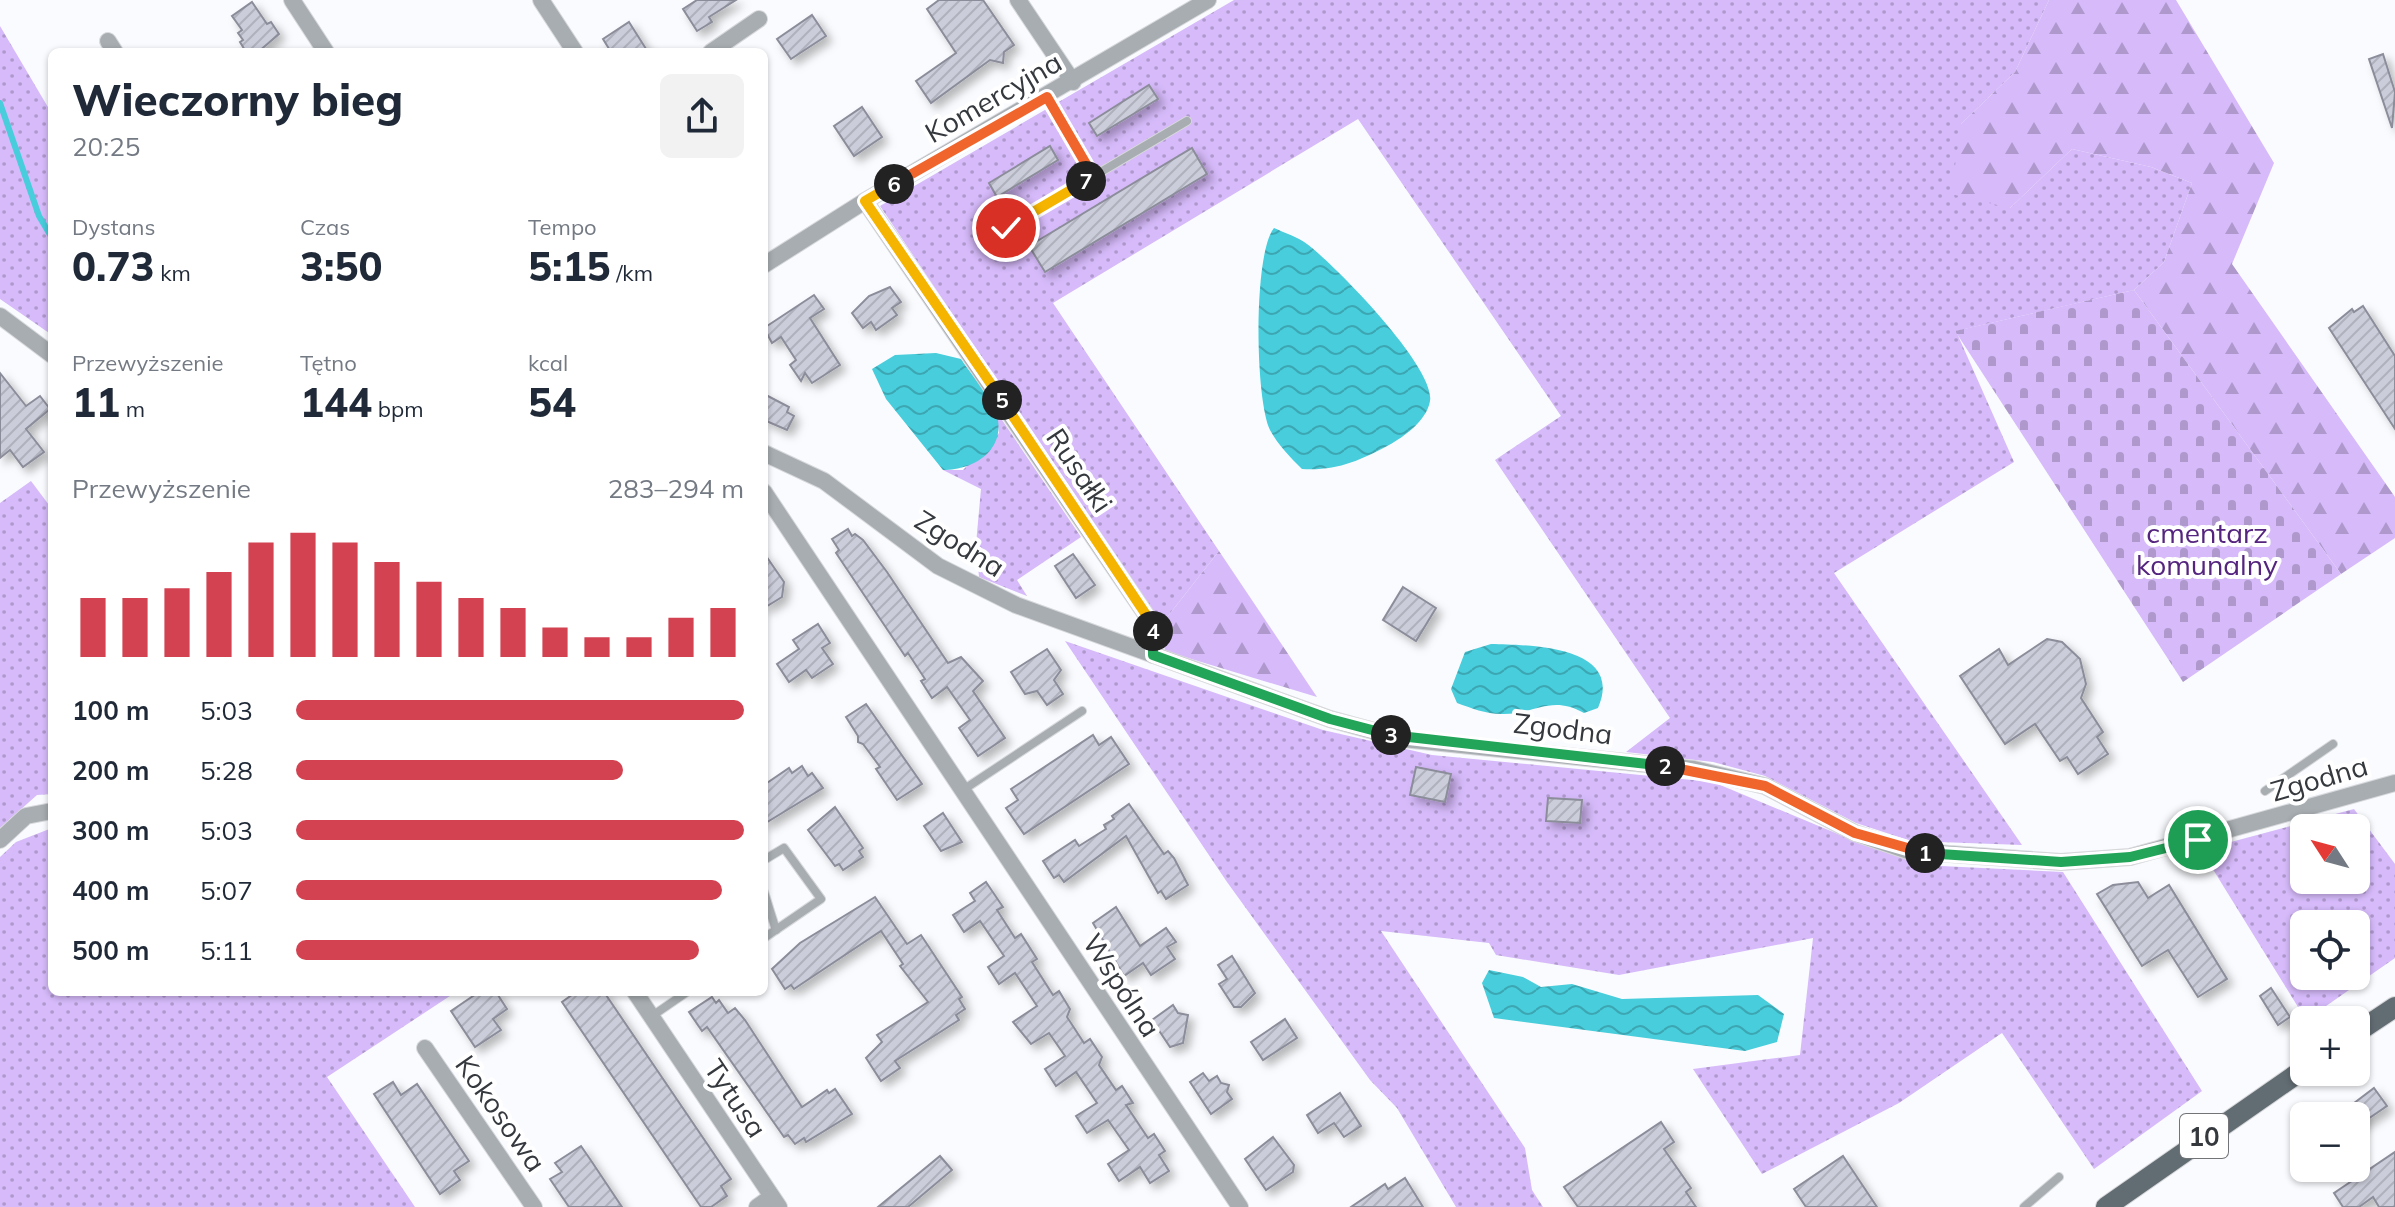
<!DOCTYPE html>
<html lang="pl">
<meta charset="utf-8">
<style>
body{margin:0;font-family:Mulish,sans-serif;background:#f2f2f3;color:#1f2937;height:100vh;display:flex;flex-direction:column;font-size:30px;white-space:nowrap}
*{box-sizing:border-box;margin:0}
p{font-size:26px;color:#747a83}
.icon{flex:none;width:44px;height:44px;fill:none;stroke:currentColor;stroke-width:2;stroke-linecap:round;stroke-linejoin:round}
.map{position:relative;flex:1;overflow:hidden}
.panel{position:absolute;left:48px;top:48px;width:720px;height:948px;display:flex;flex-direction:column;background:#fff;border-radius:12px;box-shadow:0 2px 6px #0004}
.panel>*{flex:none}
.needle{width:52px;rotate:306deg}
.tools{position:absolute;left:2290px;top:814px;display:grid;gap:16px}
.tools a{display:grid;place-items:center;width:80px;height:80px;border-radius:12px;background:#fff;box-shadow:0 2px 6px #0004;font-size:40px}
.pin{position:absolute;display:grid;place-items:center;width:68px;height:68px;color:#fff;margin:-34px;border:4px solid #fff;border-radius:50%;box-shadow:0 2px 8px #0007}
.km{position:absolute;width:40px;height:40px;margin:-20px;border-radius:50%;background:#222;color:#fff;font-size:22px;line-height:40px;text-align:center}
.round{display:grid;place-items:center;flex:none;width:84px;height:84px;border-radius:12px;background:#f2f2f3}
.headline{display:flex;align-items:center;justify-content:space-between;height:136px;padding:0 24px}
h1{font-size:44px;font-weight:800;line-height:60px}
.metrics{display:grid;grid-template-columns:repeat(3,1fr);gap:12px;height:136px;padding:8px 24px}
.metrics div{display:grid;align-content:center}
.metrics b{font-size:40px;font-weight:800}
.metrics small{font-size:22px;font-weight:400}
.metrics p{font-size:22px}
.chart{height:224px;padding:16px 24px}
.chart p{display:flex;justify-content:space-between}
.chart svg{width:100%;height:144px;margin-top:8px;stroke:#d24251;stroke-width:6}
ul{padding:0 24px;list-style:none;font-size:26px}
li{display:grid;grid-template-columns:128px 96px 1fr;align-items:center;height:60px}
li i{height:20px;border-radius:10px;background:#d24251}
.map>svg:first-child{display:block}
.grass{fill:url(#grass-dots);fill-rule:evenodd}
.forest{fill:url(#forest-firs)}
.cemetery{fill:url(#cemetery-stones)}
.water{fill:url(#water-waves)}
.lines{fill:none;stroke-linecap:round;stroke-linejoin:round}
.stream{stroke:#47cddb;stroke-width:6}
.building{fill:url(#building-hatch);stroke:#8c8d9a;stroke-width:2;filter:url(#shadow)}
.service-casing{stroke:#d7d8db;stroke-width:10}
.minor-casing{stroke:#d7d8db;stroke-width:18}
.primary-casing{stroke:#d7d8db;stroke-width:22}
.service{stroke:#a7adb1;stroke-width:8}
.minor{stroke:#a7adb1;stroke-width:16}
.primary{stroke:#626d73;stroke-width:20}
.split-1-casing{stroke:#fff;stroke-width:16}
.split-2-casing{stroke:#fff;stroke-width:16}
.split-3-casing{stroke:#fff;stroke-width:16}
.split-4-casing{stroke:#fff;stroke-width:16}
.split-5-casing{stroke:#fff;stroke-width:16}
.split-6-casing{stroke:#fff;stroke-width:16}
.split-7-casing{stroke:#fff;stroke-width:16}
.split-8-casing{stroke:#fff;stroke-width:16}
.split-1{stroke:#22a559;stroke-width:10}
.split-2{stroke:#f0652b;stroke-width:10}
.split-3{stroke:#22a559;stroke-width:10}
.split-4{stroke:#22a559;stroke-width:10}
.split-5{stroke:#f5b400;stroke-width:10}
.split-6{stroke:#f5b400;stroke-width:10}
.split-7{stroke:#f0652b;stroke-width:10}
.split-8{stroke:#f5b400;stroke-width:10}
.labels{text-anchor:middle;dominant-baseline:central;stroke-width:8;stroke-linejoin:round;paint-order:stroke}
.shield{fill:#fff;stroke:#727478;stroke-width:2}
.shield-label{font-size:26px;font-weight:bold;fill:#35393e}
.street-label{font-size:28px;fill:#35393e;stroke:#fff}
.park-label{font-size:28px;fill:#54247e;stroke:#fff}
</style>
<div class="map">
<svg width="2395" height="1207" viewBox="0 0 2395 1207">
<defs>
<pattern id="grass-dots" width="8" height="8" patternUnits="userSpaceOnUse" patternTransform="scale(2)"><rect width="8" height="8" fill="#d6bafa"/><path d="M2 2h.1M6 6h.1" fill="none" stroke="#ae98cc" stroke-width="1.8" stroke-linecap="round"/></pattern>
<pattern id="forest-firs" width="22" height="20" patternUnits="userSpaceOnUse" patternTransform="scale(2)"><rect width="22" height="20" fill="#d6bafa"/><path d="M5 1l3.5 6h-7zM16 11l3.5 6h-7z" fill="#ae98cc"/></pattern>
<pattern id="cemetery-stones" width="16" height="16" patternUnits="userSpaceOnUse" patternTransform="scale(2)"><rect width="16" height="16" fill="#d6bafa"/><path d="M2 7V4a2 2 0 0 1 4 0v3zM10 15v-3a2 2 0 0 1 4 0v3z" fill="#ae98cc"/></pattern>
<pattern id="water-waves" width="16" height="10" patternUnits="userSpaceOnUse" patternTransform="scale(2)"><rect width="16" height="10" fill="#47cddb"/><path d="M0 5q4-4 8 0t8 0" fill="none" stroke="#3ca7b3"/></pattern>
<pattern id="building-hatch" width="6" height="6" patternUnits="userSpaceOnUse" patternTransform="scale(2)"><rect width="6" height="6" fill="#cbcdda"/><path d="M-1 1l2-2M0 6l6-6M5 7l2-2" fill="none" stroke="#afb1bc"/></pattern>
<filter id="shadow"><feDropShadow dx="5.5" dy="5.5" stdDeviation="4" flood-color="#0004"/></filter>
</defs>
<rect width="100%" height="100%" fill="#fafbfe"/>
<g class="grass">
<polygon points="1234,0 2049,0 2015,72 1961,124 2010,208 2072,149 2151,167 2192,183 2164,262 2134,290 1956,331 2014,462 1834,573 2022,845 1911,841 1856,823 1765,776 1713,762 1626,752 1670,718 1495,460 1561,416 1358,119 1053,303 1219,551 1161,625 880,206"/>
<polygon points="0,26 52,114 52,335 0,299"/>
<polygon points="996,411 1081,537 1017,580 1027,596 979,577 976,544 981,489 943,470 963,470 999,433"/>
<polygon points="31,481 52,509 52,794 37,795 0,828 0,503"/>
<polygon points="1065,641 1323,730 1432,755 1713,782 1862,844 1941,866 2063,872 2202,1091 2094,1169 2002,1033 1899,1103 1762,1174 1693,1069 1800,1055 1813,938 1619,975 1496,955 1489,943 1381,931 1525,1148 1532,1190 1543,1207 1456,1207 1397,1108 1370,1080 1227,882"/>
<path d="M2354,809L2395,864V958L2306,1020L2201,850ZM2356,828V880H2304V828ZM2304,924H2356V976H2304Z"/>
<polygon points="52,828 52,992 456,992 327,1077 415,1207 0,1207 0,857 16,842"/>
</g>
<g class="forest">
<polygon points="2049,0 2176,0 2274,163 2232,264 2395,497 2395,538 2341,574 2134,290 2164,262 2192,183 2151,167 2072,149 2010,208 1951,194 1961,124 2015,72"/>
<polygon points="1219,551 1317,697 1165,651 1161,625"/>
</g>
<polygon class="cemetery" points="2134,290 2341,574 2183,682 1955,331"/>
<g class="water">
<path d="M1274,228C1285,233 1298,237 1307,244C1335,265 1436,368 1430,401C1427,420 1404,437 1389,445C1359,461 1337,471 1302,469C1291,458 1278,445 1270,430C1255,399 1253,254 1274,228Z"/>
<path d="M936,353L961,359C972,376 990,394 996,412C1008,449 975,470 943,470L886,399L872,369L895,355Z"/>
<path d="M1491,644C1531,645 1625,646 1598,708L1584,713C1550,694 1535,715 1501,714C1486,714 1471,708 1457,703L1451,689L1465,652Z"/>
<polygon points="1489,970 1523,977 1541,987 1572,984 1622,999 1758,995 1784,1014 1777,1042 1745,1051 1494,1018 1482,983"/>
</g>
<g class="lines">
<polyline class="stream" points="0,103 39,216 52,238"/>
</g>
<g class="building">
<polygon points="697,0 736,0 709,17 712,22 697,31 683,9"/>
<polygon points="939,0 983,0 1014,45 1004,52 1003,63 990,60 931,103 916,81 956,53 927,9"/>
<polygon points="252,2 267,24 271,22 279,34 258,52 246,52 240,42 243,40 238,33 242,30 232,16"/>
<polygon points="812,15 826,36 791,59 777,39"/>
<polygon points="629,22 648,52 611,52 603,39"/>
<polygon points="2383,54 2395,92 2392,128 2369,59"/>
<polygon points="1149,85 1158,99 1097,136 1089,123"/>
<polygon points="862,107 882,137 854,156 834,126"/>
<polygon points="1050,146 1058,160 997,197 989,183"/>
<polygon points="1192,148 1207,174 1045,272 1029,246"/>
<polygon points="890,287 901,302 892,308 897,315 876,330 871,322 863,328 852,313 869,296"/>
<polygon points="814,295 824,309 810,318 840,365 812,383 805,373 801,381 790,365 796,360 781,337 772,343 764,328"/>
<polygon points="2363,306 2395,356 2395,429 2329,328 2352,309 2354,312"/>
<polygon points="0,373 26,406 40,396 50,409 26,429 44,452 23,467 10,450 0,458"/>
<polygon points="764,394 789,407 787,412 794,416 787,430 764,420"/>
<polygon points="848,529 852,536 855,534 863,540 887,572 948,663 961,657 983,681 973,691 1005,738 978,756 959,728 970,720 947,687 932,698 921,681 925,679 908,653 905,656 836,553 839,550 832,539"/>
<polygon points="764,553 784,582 782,597 764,608"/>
<polygon points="1073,554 1095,585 1076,598 1055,566"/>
<polygon points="1403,587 1436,608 1416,641 1383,620"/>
<polygon points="818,624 830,643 822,648 833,664 812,678 806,670 789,682 777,664 799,649 793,640"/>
<polygon points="2047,639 2062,642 2080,659 2086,684 2081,698 2103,732 2097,737 2108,754 2078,774 2067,757 2060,761 2035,724 2005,744 1960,676 1999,649 2008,665"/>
<polygon points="1047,649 1061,670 1054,680 1063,694 1047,705 1037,691 1025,694 1011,672"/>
<polygon points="866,704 922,784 897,800 876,769 880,767 863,744 858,742 858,736 846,717"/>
<polygon points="1093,735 1099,745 1111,737 1129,764 1024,834 1006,808 1018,800 1011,789"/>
<polygon points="802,766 808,776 812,773 823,788 764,824 764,785 789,768 792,773"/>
<polygon points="1416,767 1451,774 1445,802 1410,795"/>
<polygon points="1548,798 1582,800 1580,823 1546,821"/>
<polygon points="1129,804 1164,854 1168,851 1174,858 1188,885 1166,899 1161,891 1158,893 1126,836 1064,882 1059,875 1054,878 1043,861 1075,840 1079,846 1106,829 1104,825 1114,819 1112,816"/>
<polygon points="835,807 863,848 859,851 863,857 843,870 839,864 835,866 808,830"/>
<polygon points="943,813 962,842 941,851 924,826"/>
<polygon points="986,882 1003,907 997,910 1015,938 1021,934 1037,959 1032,962 1053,995 1059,991 1070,1009 1067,1017 1084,1043 1090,1039 1102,1057 1099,1065 1116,1090 1122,1086 1133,1103 1126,1105 1148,1138 1154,1134 1165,1151 1159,1155 1169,1171 1150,1183 1140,1167 1119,1181 1108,1164 1129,1150 1108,1120 1087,1133 1076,1116 1097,1103 1076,1072 1056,1086 1045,1069 1065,1056 1049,1033 1031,1044 1013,1022 1037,1006 1015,973 999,984 988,967 1004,956 980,921 964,932 953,915 975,901 970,893"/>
<polygon points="2138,882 2148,898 2169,885 2227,979 2198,997 2168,950 2142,966 2097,894 2113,885"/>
<polygon points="875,897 907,944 921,935 962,997 959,999 965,1009 956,1015 959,1020 895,1061 900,1068 881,1081 866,1058 882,1042 877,1035 928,1002 900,966 903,964 881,931 794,989 791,985 785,989 772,969 800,943"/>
<polygon points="1116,907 1140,946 1166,928 1176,942 1167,947 1175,959 1151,975 1143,963 1124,976 1093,923"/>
<polygon points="1232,956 1255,993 1241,1007 1234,1007 1219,984 1227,979 1218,965"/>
<polygon points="2271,988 2290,1017 2278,1025 2260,996"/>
<polygon points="479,992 496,992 507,1009 493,1019 501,1030 475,1047 451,1011"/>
<polygon points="576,992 604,992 731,1179 721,1186 727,1196 711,1207 701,1207 562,1002"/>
<polygon points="712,997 716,1003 719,1000 728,1013 735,1008 745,1020 802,1107 827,1090 829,1093 835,1089 852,1114 806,1142 804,1138 795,1144 788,1135 784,1137 707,1027 702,1031 689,1012"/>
<polygon points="1173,1005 1178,1013 1188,1015 1183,1043 1170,1047 1152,1020"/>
<polygon points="1285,1019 1297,1038 1263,1060 1251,1042"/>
<polygon points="1203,1073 1209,1081 1217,1076 1221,1083 1229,1085 1227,1092 1232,1099 1211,1114 1190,1082"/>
<polygon points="393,1082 401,1095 417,1084 469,1161 454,1171 460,1180 440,1194 374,1094"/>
<polygon points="2374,1088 2387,1106 2356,1127 2356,1116 2337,1116"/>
<polygon points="1340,1093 1361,1126 1344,1137 1334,1123 1318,1133 1307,1115"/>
<polygon points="1661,1122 1674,1142 1664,1149 1691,1188 1686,1192 1696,1207 1578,1207 1564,1187"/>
<polygon points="1273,1137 1294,1165 1293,1172 1266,1190 1245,1159"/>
<polygon points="581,1146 592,1162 622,1207 569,1207 550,1179 562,1172 555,1163"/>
<polygon points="2395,1152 2395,1207 2379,1207 2373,1197 2359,1207 2343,1207 2334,1193"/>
<polygon points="940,1156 952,1170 908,1207 878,1207"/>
<polygon points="1843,1156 1877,1207 1806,1207 1794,1189"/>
<polygon points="1405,1178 1423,1207 1351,1207 1385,1184 1388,1189"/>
</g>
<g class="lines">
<defs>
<g id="service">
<polyline points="1047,97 1093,176"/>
<polyline points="1006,228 1187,121"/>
<polyline points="963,790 1082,711"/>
<polyline points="2265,791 2333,744"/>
<polyline points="764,860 784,848 821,899 764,938"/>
<polyline points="764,892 776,930"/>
<polyline points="652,1016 687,992"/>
<polyline points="2024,1207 2059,1177"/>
</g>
<g id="minor">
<polyline points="292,0 326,52"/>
<polyline points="541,0 575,52"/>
<polyline points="1018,0 1073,82"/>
<polyline points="108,41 115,52"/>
<polyline points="711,52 759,19"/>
<polyline points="865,201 1153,625 1153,655"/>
<polyline points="764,265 865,201 1208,0"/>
<polyline points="0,316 52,355"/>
<polyline points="764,453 824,481 938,566 1016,605 1330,719 1403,739 1694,769 1765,786 1855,833 1908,851 2061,862 2130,857 2395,783"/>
<polyline points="764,492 1240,1207"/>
<polyline points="0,840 26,816 52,811"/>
<polyline points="635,992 779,1207"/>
<polyline points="425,1048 534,1207"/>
<polyline points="757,1207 771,1197"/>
</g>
<g id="primary">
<polyline points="2356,1033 2395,1007"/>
<polyline points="2106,1207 2304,1069"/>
</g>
</defs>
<use href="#service" class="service-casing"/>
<use href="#minor" class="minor-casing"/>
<use href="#primary" class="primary-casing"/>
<use href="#service" class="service"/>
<use href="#minor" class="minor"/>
<use href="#primary" class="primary"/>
</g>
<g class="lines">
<defs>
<polyline id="split-1" points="1925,853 2061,862 2130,857 2198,840"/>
<polyline id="split-2" points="1665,766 1765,786 1855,833 1925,853"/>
<polyline id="split-3" points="1391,735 1665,766"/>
<polyline id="split-4" points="1153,631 1153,655 1330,719 1391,735"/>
<polyline id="split-5" points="1002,400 1153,625 1153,631"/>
<polyline id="split-6" points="894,184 865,201 1002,400"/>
<polyline id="split-7" points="894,184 1047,97 1093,176 1086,181"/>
<polyline id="split-8" points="1006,228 1086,181"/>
</defs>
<use href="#split-1" class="split-1-casing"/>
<use href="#split-2" class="split-2-casing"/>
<use href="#split-3" class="split-3-casing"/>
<use href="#split-4" class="split-4-casing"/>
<use href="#split-5" class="split-5-casing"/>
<use href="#split-6" class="split-6-casing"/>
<use href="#split-7" class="split-7-casing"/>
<use href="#split-8" class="split-8-casing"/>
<use href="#split-1" class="split-1"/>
<use href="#split-2" class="split-2"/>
<use href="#split-3" class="split-3"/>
<use href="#split-4" class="split-4"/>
<use href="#split-5" class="split-5"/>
<use href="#split-6" class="split-6"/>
<use href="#split-7" class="split-7"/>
<use href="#split-8" class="split-8"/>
</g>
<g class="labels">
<rect class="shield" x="2180" y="1114" width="48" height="44" rx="6"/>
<g class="shield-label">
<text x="2204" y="1136">10</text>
</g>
<g class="street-label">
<text transform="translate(993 97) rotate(-30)">Komercyjna</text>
<text transform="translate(1080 470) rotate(56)">Rusałki</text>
<text transform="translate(960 543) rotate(32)">Zgodna</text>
<text transform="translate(1563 728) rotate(7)">Zgodna</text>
<text transform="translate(2319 778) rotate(-16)">Zgodna</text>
<text transform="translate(1122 985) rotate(57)">Wspólna</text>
<text transform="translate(736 1098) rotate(56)">Tytusa</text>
<text transform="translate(501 1113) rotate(55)">Kokosowa</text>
</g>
<g class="park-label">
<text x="2207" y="532">cmentarz<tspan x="2207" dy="32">komunalny</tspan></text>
</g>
</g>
</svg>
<div class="tools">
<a><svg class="needle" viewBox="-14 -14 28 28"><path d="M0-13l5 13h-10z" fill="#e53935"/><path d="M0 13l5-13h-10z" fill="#747a83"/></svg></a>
<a><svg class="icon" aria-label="locate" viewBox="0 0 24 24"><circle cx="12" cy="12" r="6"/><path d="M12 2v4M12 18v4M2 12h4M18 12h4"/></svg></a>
<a>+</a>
<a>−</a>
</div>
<div class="pin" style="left:2198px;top:840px;background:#1e9e55"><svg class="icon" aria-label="arrive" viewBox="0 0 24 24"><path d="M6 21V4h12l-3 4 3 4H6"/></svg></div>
<div class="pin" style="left:1006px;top:228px;background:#d93025"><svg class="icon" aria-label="check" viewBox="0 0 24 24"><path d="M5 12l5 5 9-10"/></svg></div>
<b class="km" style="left:1925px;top:853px">1</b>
<b class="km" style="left:1665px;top:766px">2</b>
<b class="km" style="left:1391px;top:735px">3</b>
<b class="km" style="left:1153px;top:631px">4</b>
<b class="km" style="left:1002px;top:400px">5</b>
<b class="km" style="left:894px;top:184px">6</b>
<b class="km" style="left:1086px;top:181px">7</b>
<section class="panel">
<div class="headline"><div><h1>Wieczorny bieg</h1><p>20:25</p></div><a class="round"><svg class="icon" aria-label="share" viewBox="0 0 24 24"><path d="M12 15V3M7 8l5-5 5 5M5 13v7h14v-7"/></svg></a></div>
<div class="metrics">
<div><p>Dystans</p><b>0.73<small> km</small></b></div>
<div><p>Czas</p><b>3:50</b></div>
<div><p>Tempo</p><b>5:15<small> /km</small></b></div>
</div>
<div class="metrics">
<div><p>Przewyższenie</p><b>11<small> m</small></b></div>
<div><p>Tętno</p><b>144<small> bpm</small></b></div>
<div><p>kcal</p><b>54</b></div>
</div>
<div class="chart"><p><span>Przewyższenie</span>283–294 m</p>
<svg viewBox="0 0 160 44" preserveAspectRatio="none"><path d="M5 44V26M15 44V26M25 44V23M35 44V18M45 44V9M55 44V6M65 44V9M75 44V15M85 44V21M95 44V26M105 44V29M115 44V35M125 44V38M135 44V38M145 44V32M155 44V29"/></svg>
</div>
<ul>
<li><b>100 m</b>5:03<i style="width:100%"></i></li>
<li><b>200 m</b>5:28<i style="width:73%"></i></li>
<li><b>300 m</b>5:03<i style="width:100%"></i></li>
<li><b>400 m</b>5:07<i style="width:95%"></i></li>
<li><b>500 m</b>5:11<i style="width:90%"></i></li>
</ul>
</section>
</div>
